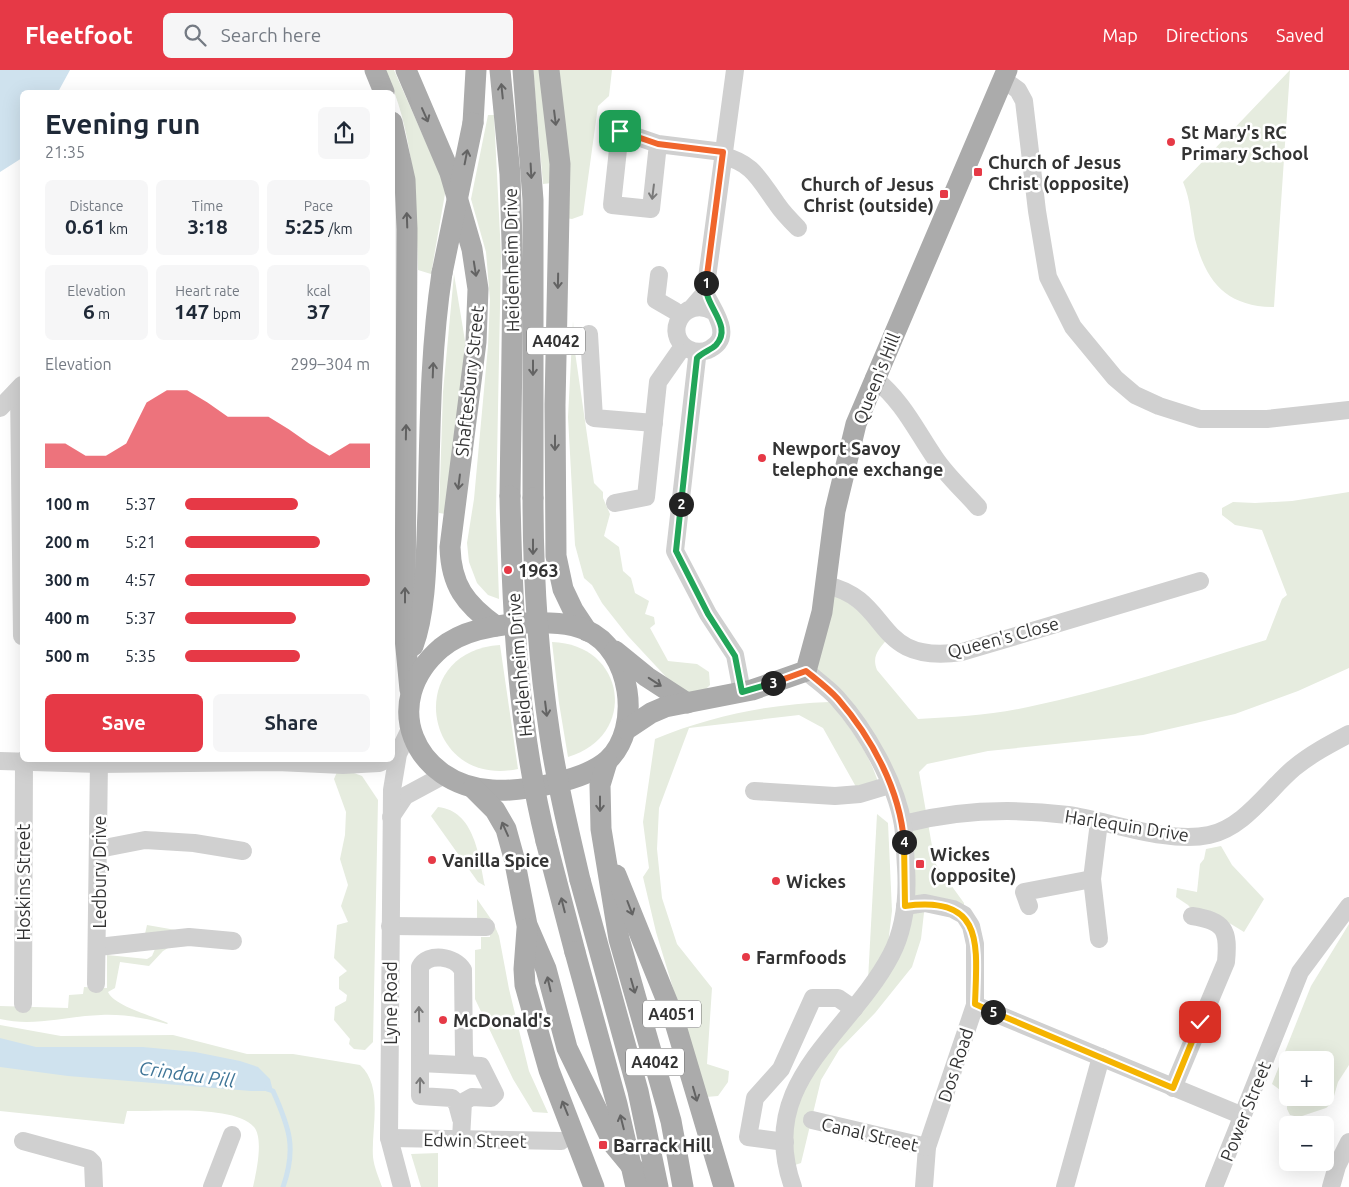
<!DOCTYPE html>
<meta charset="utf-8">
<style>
body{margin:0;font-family:Ubuntu,sans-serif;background:#f6f6f7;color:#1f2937;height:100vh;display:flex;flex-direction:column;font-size:19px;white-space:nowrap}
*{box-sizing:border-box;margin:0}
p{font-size:16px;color:#747a83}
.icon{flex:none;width:28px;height:28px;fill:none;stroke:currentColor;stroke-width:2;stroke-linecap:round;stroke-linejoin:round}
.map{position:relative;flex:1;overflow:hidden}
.side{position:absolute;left:20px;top:20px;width:375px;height:672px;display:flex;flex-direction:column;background:#fff;border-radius:8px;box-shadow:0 5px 20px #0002}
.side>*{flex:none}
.fabs{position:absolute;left:1279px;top:981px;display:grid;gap:10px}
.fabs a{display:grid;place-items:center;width:55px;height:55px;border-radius:8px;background:#fff;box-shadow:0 5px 20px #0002;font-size:25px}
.pin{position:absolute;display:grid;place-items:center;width:42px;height:42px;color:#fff;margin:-21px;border-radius:10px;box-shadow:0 2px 8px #0006}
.km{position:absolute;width:25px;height:25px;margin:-12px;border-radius:50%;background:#222;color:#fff;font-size:14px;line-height:25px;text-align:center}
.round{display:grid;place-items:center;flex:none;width:52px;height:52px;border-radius:8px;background:#f6f6f7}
.head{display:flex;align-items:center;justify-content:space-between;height:85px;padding:0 25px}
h1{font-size:28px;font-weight:600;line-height:38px}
.stats{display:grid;grid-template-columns:repeat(3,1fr);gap:8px;height:85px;padding:5px 25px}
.stats div{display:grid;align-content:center;border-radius:8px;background:#f6f6f7;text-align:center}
.stats b{font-size:21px;font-weight:600}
.stats small{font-size:14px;font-weight:400}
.stats p{font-size:14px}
.chart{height:140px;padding:10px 25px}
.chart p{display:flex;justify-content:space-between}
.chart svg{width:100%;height:90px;margin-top:5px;fill:#e63946;opacity:.7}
.action{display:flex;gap:10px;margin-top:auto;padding:10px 25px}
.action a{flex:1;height:58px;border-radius:8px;background:#e63946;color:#fff;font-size:20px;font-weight:600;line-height:58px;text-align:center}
.action a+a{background:#f6f6f7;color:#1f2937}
ul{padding:0 25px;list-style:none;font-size:16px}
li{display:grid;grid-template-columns:80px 60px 1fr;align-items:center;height:38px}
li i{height:12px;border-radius:6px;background:#e63946}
header{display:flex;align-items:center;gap:30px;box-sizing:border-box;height:70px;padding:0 25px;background:#e63946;color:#fff}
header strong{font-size:24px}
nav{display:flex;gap:28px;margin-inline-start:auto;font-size:18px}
.search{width:350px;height:45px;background:#f6f6f7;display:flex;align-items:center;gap:12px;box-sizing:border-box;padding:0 18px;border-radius:8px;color:#747a83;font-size:19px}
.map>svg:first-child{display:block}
.green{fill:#e6ecdf;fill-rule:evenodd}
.water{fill:#cfe2ee}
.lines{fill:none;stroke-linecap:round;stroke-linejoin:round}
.stream{stroke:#cfe2ee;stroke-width:5}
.minor{stroke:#d0d0d0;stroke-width:18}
.major{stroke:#ababab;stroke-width:21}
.major-bridge{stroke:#ababab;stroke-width:21}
.oneway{stroke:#636363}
.oneway2{stroke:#7a7a7a}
.split-1-casing{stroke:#fff;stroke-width:10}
.split-2-casing{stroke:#fff;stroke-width:10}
.split-3-casing{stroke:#fff;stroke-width:10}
.split-4-casing{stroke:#fff;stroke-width:10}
.split-5-casing{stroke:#fff;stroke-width:10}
.split-6-casing{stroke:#fff;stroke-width:10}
.split-1{stroke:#f0652b;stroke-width:6}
.split-2{stroke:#22a559;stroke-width:6}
.split-3{stroke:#22a559;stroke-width:6}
.split-4{stroke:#f0652b;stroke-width:6}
.split-5{stroke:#f5b400;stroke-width:6}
.split-6{stroke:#f5b400;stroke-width:6}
.poi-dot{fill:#e63946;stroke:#fff;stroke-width:2}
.labels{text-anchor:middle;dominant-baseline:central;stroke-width:5;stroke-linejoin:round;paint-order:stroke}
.shield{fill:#fff;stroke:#707070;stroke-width:1}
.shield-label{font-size:16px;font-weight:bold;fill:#333}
.poi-label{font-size:18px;font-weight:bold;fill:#333;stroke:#fff;text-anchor:start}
.street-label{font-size:18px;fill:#333;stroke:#fff}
.water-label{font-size:19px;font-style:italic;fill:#3f7597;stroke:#fff}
</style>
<header>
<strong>Fleetfoot</strong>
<div class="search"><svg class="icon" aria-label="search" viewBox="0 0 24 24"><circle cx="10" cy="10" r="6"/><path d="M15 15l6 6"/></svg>Search here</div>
<nav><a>Map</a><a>Directions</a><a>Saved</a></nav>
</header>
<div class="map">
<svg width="1349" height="1117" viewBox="0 0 1349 1117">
<rect width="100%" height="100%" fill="#fff"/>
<g class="green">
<path d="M385,0H394L446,118L431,204L418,200C416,131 415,64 385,0Z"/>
<polygon points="533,0 541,0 552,113 543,114"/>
<polygon points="557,0 612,0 609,26 598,36 583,145 572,149 565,148"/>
<path d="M1290,0L1274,237C1227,237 1206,212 1195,169C1191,149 1191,131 1183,112Z"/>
<polygon points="488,45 494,45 501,185 496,441 499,529 488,525 477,513 469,492 467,473 474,429 488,276 490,230 486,182 471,129"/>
<polygon points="454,204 467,283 446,444 439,443 443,322"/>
<polygon points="573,251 575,282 594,413 603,422 603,428 610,444 604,466 619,477 623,501 631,508 635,523 649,531 645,544 654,547 655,554 650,558 668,591 697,594 709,602 710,615 706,619 693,626 668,609 628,566 602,533 592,515 584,508 575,475 568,347"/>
<path d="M1349,422V598L1298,621L1235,644L1143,665L988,681L927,694L919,702L935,793L964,833V845L925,834L921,869L912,897L875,943L839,980L821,1010L801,1093L786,1098L793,1023L890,886L907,811L883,699L806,601L826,515L890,566C880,578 871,585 877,600L918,649C955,647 992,645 1028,637C1109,620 1187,594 1266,570L1282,529L1287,525L1262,460L1235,455L1222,445V438L1233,432L1255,433L1292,431Z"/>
<path d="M552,572C626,574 639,666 568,687L559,633Z"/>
<path d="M500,575L518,699C422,719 403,581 500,575Z"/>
<path d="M830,632C850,657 868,681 878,712L860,724L823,658L799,645L689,658L659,738L657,779L662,828L677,874L712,918L707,994L729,1001L728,1012L718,1026L706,1027L656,862L643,807L649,798L643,752L655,669C711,646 769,634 830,632Z"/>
<polygon points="346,700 362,706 378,730 373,972 365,980 354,979 349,974 350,969 334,950 335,937 346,931 347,925 339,919 339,907 347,901 334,888 337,855 348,852 341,836 348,815 340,789 345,765 346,742 334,709 337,702"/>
<path d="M438,737C475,741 479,787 485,816L478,812L431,746Z"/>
<polygon points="877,744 888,753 892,841 888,874 868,910"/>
<polygon points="1221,776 1232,795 1264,829 1244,862 1226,851 1196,844 1188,835 1176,827 1177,818 1197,822 1200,794 1204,789 1206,779"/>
<polygon points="477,829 493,852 499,866 509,919 529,1001 548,1043 533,1042 513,1009 475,929 475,880 481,879 481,867 490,867 490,849 477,848"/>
<path d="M1349,854V995L1338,1012L1332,1033L1326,1038L1299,1047L1290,1045L1287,1039V1025L1272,1014L1311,916ZM1288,990H1325V1028H1288Z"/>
<path d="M147,855L193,863L163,881L149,896L120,892L115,918L108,922C114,936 153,946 168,953L167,954C146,948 123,944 101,945C67,946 34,957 0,949V936L68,938L69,925L83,924L84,917L107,918V885L147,889L152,886L155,879L142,877Z"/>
<path d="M0,955L61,966L173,965L247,984H293L360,995C384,1017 371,1058 373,1087C374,1097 379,1108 382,1117H253C256,1103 264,1069 254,1057C234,1034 156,1042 127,1041L124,1054L0,1041Z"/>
<polygon points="438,1083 438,1117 421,1117 411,1084"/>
</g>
<g class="water">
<polygon points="0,0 70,0 58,22 22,22 22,88 0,102"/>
<polygon points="0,968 36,977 143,977 195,982 240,991 258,997 270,1009 273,1021 251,1021 68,1006 0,997"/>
</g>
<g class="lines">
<path class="stream" d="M267,1019L273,1021C289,1057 297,1078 283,1117"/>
<g class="minor">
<polyline points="1004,10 1018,20 1024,31 1037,141 1048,207 1073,257 1115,308 1135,325 1159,336 1200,349 1267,349 1349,340"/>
<polyline points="658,74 651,139 612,135 620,61 658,74 723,82"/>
<path d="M722,86C753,92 760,111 777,134C783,143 791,151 798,158"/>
<polyline points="659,205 656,230 675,241"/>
<polyline points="705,223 735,0"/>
<path d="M692,238L705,223C712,239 735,266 710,279C703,283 694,282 688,279C662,264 684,225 713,241"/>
<polyline points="589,264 594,348 654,353"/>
<polyline points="697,288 675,481 708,544 735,585 742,622"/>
<path d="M874,308C904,333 914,357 935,388C947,406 964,421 978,437"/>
<polyline points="19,319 22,566"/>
<polyline points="0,338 22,315"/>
<polyline points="615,433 646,427 658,312 679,282"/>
<path d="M826,515C894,530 871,595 962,582L1200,511"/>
<polyline points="0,691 99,694 277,692 343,695 379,693 386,690"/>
<polyline points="754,721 835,726 860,724 890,715"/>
<polyline points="391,747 405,726 444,705"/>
<path d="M903,754C957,740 1013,738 1068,745C1109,751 1168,774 1209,765C1244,758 1268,720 1294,698C1311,684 1330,674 1349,664"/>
<polyline points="99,779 145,770 194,773 243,781"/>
<polyline points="905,836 925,833 953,839 964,845 971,856 975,874 975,935 927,1077 924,1117"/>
<polyline points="1029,836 1024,822 1092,809"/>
<polyline points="390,856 486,857"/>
<polyline points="1099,869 1092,809 1099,752"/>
<polyline points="98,877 189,867 233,871"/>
<polyline points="96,914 99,690"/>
<polyline points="23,934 24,690"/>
<polyline points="975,935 1243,1046"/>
<path d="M420,993V897C428,882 455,886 463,900L464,986L467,994"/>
<path d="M1173,1018L1226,892C1229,860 1225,851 1192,846"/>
<polyline points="461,1049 457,1034 452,1028 420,1026 420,993 481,996 495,1024 491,1028 472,1027 463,1032 461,1069"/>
<polyline points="812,1050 927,1077"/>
<polyline points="389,1068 561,1071"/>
<polyline points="23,1071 89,1089 93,1093 94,1117"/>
<polyline points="785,1072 748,1067 755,1028 781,999 813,928 838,928 854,939"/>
<polyline points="212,1117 232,1065"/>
<polyline points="402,1117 389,1068 392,720 398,684 410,659"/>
<path d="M793,1117C755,1012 849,965 891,885C905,858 908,828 906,797C905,783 905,769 903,755C896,713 866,660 837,628C828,618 816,610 806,601"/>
<polyline points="1065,1117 1101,987"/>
<polyline points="1214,1117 1300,902 1349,836"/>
<polyline points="1331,1117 1337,1096 1349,1072"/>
</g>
<g class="major">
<polyline points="375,0 384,22"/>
<path d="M406,0L450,103L472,179L478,219L476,272L450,477C451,515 465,534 496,556"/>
<polyline points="500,0 510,104 513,207 510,426"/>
<polyline points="523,0 533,130 533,428"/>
<polyline points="549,0 560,94 555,335 556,486 563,519 573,540 587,561"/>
<polyline points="392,52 405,110 407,159 405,568 410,620"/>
<polyline points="473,53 476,0"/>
<path d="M519,553C541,553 566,551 586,560C632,580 642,658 608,690C585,711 522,722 492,720C414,715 378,632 441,578C463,560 492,556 519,553Z"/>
<path d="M413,576C427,539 426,481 428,441C430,362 430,282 442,203"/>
<polyline points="615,581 647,607 687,633"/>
<polyline points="627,659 651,643 665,637 752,620 806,601 822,542 835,441 856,354 1007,0"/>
<polyline points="607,692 600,715 601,759 619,869 671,1051 683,1117"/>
<polyline points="473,718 495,740 506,759 514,788 527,855 546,899 567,978 614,1075 633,1098 655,1117"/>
<polyline points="546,771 575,882"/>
<polyline points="616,805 673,946 724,1117"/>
<polyline points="580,810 638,1021 658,1117"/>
<polyline points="527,859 524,899 525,915 549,1000 594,1117"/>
</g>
<g class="major-bridge">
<polyline points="442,203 473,53"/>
<path d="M510,426C512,543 518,658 546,771"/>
<path d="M533,428C533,508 538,587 550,666C557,715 569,762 580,810"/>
<polyline points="575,882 617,1034 636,1117"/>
</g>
</g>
<defs><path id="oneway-shaft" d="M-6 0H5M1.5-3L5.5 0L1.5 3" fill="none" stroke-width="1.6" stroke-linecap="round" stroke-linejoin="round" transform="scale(1.25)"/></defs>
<g class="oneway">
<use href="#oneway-shaft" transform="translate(502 21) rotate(-96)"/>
<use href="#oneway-shaft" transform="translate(425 45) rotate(66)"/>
<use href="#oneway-shaft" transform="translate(555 48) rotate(83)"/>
<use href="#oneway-shaft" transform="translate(466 87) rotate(-79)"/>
<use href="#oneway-shaft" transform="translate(531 101) rotate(87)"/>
<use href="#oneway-shaft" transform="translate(407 150) rotate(-92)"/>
<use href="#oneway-shaft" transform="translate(475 199) rotate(81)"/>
<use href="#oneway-shaft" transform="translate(558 211) rotate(91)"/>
<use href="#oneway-shaft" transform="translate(533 298) rotate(90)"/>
<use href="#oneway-shaft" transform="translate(433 300) rotate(-88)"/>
<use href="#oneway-shaft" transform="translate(406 362) rotate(-89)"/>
<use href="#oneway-shaft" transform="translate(555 373) rotate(90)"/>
<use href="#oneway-shaft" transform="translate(459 412) rotate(97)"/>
<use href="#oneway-shaft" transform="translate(533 477) rotate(90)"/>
<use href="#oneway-shaft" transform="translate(405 525) rotate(-90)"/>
<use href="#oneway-shaft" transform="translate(655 612) rotate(33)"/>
<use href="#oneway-shaft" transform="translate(546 639) rotate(83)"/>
<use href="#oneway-shaft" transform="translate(600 734) rotate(90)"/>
<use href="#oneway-shaft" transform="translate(505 759) rotate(-114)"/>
<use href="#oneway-shaft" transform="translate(563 835) rotate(-104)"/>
<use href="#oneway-shaft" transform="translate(630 838) rotate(69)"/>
<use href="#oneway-shaft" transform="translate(549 914) rotate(-103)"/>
<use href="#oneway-shaft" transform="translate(633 916) rotate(74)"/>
<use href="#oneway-shaft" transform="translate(695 1024) rotate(74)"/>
<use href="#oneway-shaft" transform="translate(565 1038) rotate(-112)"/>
<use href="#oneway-shaft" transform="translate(622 1052) rotate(-104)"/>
</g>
<g class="oneway2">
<use href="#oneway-shaft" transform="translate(653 122) rotate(97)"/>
<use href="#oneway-shaft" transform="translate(419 944) rotate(-91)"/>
<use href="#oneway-shaft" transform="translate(420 1015) rotate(-89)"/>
</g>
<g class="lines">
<defs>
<polyline id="split-1" points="620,61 658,74 723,82 706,213"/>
<path id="split-2" d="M681,434L697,288C703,282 711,280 716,275C734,255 703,236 706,213"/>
<polyline id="split-3" points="681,434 676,481 708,544 735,586 742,622 773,613"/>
<path id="split-4" d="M773,613L806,601C817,610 829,619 838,629C872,668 900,720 904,772"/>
<path id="split-5" d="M904,772L905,836C985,825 977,875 975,934L993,942"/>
<polyline id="split-6" points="993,942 1173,1018 1200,952"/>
</defs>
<use href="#split-1" class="split-1-casing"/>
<use href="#split-2" class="split-2-casing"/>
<use href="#split-3" class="split-3-casing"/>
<use href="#split-4" class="split-4-casing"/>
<use href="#split-5" class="split-5-casing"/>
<use href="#split-6" class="split-6-casing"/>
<use href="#split-1" class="split-1"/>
<use href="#split-2" class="split-2"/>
<use href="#split-3" class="split-3"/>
<use href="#split-4" class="split-4"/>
<use href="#split-5" class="split-5"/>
<use href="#split-6" class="split-6"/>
</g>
<g class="poi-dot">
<circle cx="1171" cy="72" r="5"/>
<rect x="973" y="97" width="10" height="10" rx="2.5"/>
<rect x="939" y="119" width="10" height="10" rx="2.5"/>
<circle cx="762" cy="388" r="5"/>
<circle cx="508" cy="500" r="5"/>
<circle cx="432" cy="790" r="5"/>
<rect x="915" y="789" width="10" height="10" rx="2.5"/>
<circle cx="776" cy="811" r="5"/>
<circle cx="746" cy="887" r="5"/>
<circle cx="443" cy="950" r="5"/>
<rect x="598" y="1070" width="10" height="10" rx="2.5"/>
</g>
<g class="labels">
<g class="shield">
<rect x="527" y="257.5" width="58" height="27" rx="4"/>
<rect x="643" y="930.5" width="58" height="27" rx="4"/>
<rect x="626" y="978.5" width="58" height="27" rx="4"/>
</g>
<g class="shield-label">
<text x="556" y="271">A4042</text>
<text x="672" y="944">A4051</text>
<text x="655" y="992">A4042</text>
</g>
<g class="poi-label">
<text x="1181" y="62">St Mary's RC<tspan x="1181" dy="21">Primary School</tspan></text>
<text x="988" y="92">Church of Jesus<tspan x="988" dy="21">Christ (opposite)</tspan></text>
<text x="934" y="114" text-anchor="end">Church of Jesus<tspan x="934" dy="21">Christ (outside)</tspan></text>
<text x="772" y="378">Newport Savoy<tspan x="772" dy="21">telephone exchange</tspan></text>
<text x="518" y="500">1963</text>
<text x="930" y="784">Wickes<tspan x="930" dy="21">(opposite)</tspan></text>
<text x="442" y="790">Vanilla Spice</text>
<text x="786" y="811">Wickes</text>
<text x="756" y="887">Farmfoods</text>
<text x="453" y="950">McDonald's</text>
<text x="613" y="1075">Barrack Hill</text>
</g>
<g class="street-label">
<text transform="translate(511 190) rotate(-91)">Heidenheim Drive</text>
<text transform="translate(876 308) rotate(-68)">Queen's Hill</text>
<text transform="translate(469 311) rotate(-84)">Shaftesbury Street</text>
<text transform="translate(1003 567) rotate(-15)">Queen's Close</text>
<text transform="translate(519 595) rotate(-95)">Heidenheim Drive</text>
<text transform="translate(1127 755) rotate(9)">Harlequin Drive</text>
<text transform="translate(99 802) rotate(-90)">Ledbury Drive</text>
<text transform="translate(23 812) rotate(-90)">Hoskins Street</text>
<text transform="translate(390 933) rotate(-90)">Lyne Road</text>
<text transform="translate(955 995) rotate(-72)">Dos Road</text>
<text transform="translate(1245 1041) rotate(-68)">Power Street</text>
<text transform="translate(870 1064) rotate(13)">Canal Street</text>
<text transform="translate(475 1070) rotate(1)">Edwin Street</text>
</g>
<g class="water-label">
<text transform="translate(187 1004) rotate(8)">Crindau Pill</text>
</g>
</g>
</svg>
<div class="fabs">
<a>+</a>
<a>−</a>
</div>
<div class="pin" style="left:620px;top:61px;background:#1e9e55"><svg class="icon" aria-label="arrive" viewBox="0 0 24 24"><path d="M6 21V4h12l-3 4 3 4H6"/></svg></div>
<div class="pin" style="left:1200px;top:952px;background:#d93025"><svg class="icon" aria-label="check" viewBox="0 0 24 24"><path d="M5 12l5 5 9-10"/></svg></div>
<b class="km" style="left:706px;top:213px">1</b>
<b class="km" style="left:681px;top:434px">2</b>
<b class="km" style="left:773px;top:613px">3</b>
<b class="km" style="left:904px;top:772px">4</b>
<b class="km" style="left:993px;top:942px">5</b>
<section class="side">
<div class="head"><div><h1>Evening run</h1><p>21:35</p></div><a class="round"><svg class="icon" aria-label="share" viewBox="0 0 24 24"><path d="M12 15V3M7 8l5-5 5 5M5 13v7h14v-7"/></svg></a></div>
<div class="stats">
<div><p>Distance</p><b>0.61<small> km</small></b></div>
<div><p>Time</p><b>3:18</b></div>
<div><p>Pace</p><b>5:25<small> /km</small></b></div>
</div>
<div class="stats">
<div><p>Elevation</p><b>6<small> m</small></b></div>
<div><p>Heart rate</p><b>147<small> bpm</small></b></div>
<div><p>kcal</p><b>37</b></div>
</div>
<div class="chart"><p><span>Elevation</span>299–304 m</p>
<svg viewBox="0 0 160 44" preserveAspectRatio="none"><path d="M0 44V32L10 32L20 38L30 38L40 32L50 12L60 6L70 6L80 12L90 19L100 19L110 19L120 25L130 32L140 38L150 32L160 32V44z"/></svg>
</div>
<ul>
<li><b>100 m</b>5:37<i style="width:61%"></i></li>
<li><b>200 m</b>5:21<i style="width:73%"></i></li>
<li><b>300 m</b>4:57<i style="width:100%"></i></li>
<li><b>400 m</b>5:37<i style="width:60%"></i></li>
<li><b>500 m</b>5:35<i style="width:62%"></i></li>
</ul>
<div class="action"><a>Save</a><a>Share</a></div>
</section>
</div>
